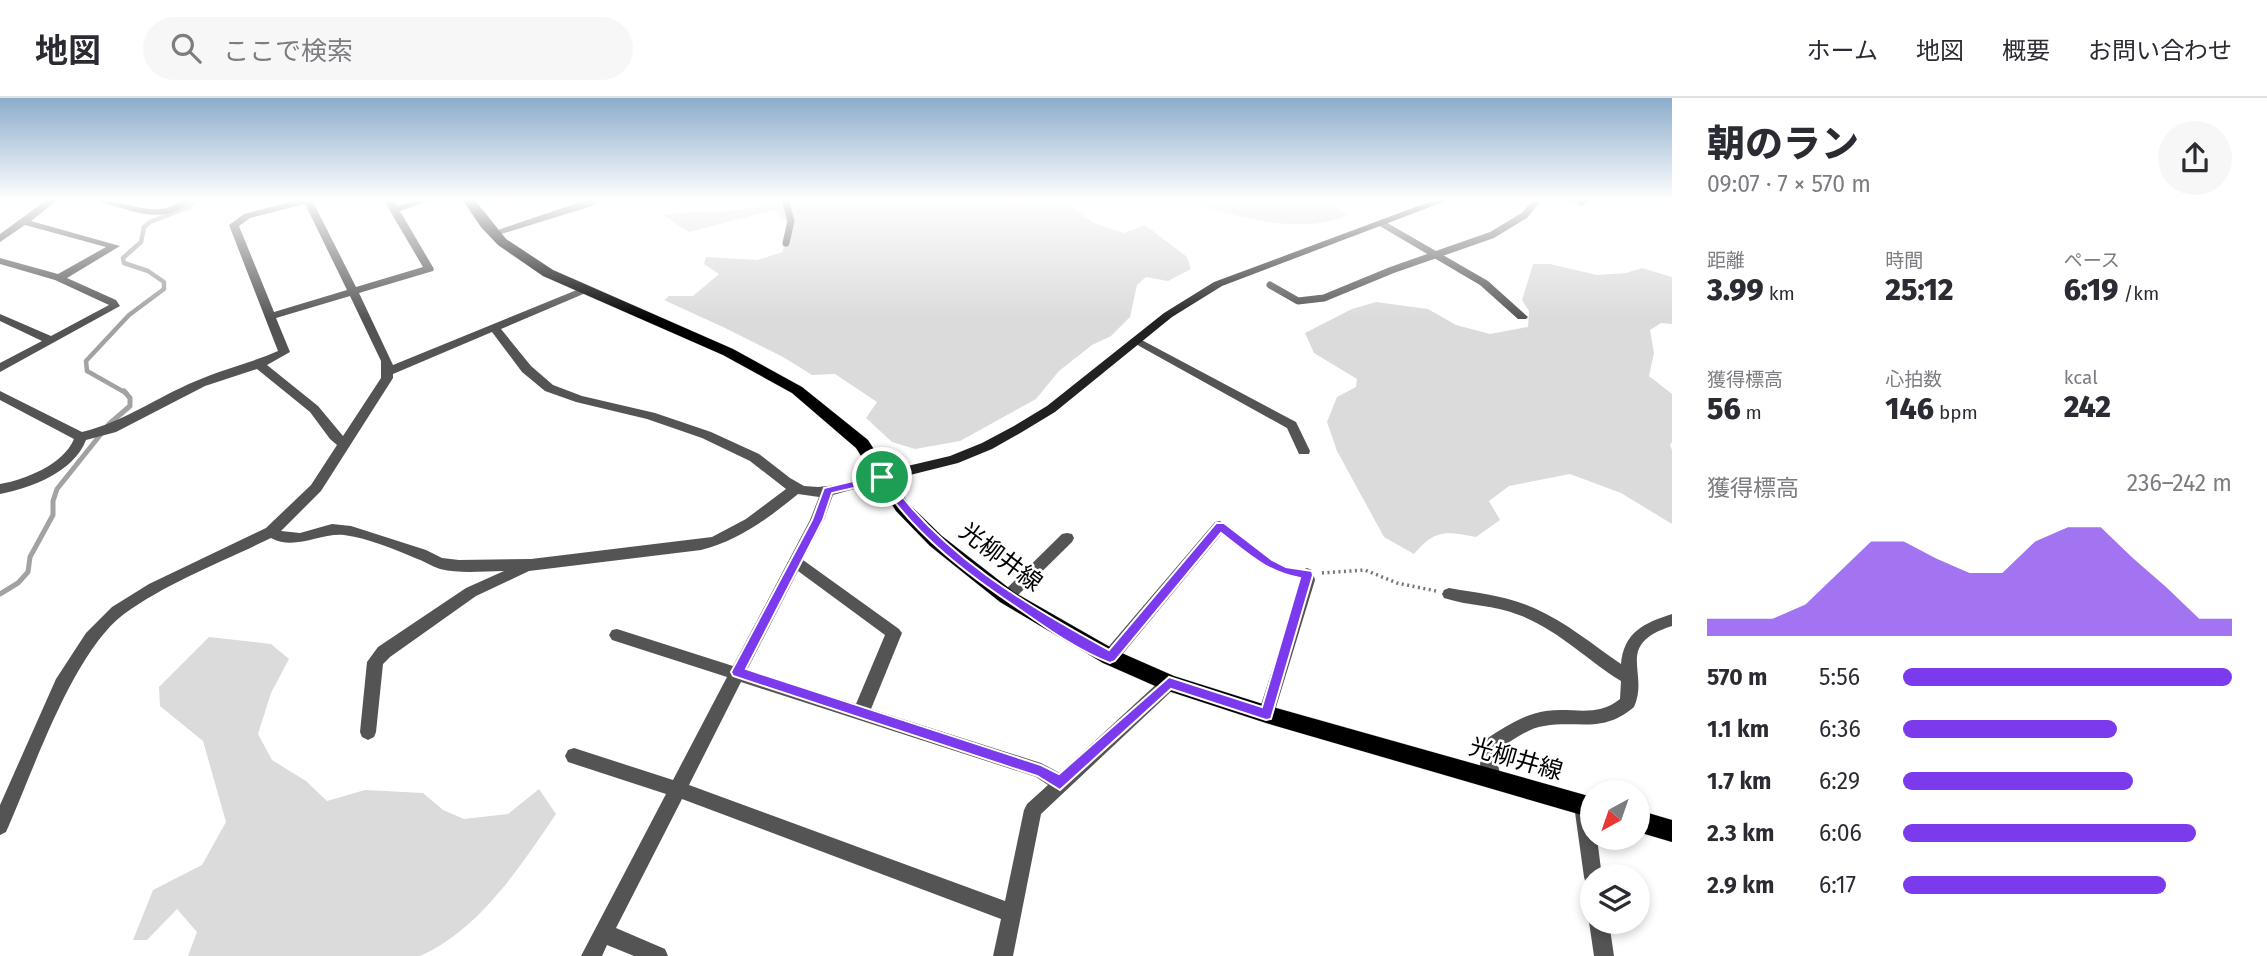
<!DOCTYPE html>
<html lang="ja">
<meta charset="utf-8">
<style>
body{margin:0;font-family:"Fira Sans","Noto Sans JP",sans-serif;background:#f7f7f7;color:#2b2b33;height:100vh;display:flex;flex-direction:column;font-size:26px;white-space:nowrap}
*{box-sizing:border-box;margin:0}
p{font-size:23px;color:#7c7c81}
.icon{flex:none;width:38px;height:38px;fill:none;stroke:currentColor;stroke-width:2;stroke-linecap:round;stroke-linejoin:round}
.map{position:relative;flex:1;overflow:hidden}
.drawer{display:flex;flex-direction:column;background:#fff;width:595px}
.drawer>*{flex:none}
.needle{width:46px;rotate:220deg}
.fabs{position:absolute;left:1580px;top:682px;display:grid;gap:14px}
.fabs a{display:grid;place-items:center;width:70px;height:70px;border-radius:50%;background:#fff;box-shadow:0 4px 10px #0003;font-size:35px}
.pin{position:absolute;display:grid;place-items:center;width:60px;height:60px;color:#fff;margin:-30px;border:4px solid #fff;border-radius:50%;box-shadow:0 2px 7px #0007}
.round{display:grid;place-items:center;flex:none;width:74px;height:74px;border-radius:37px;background:#f7f7f7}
.head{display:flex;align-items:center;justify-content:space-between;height:119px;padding:0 35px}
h1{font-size:38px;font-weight:800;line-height:52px}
.metrics{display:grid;grid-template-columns:repeat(3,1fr);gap:10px;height:119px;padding:7px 35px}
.metrics div{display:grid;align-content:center}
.metrics b{font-size:30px;font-weight:800}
.metrics small{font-size:19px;font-weight:400}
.metrics p{font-size:19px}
.chart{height:196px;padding:14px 35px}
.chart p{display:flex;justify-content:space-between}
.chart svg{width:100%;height:126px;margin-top:7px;fill:#7c3aed;opacity:.7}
ul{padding:0 35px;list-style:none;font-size:23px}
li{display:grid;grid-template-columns:112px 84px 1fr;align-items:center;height:52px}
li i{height:18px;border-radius:9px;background:#7c3aed}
header{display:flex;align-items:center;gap:42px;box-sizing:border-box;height:98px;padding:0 35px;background:#fff;border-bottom:2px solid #e1e1e2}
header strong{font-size:33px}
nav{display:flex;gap:38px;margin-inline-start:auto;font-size:24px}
.search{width:490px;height:63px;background:#f7f7f7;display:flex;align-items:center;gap:18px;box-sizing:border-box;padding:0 24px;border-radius:38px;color:#7c7c81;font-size:26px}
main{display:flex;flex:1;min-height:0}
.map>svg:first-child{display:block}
.green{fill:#dbdbdb}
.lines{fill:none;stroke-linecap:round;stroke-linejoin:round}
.stream-far1{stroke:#a2a2a2;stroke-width:4.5}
.stream{stroke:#a2a2a2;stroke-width:5}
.primary-casing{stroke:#dbdbdb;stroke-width:1}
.path{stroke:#767676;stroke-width:3.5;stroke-dasharray:2 3.5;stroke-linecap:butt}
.lane{stroke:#545454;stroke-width:7}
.street{fill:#545454;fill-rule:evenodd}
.secondary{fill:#212121;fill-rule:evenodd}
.primary{fill:#000;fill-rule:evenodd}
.route{fill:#7c3aed;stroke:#fff;stroke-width:2;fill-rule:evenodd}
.labels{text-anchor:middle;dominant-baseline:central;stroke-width:5;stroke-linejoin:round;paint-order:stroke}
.street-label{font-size:24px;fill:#000;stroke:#fff}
</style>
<header>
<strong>地図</strong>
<div class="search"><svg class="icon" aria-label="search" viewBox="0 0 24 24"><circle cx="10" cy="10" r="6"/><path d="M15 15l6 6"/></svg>ここで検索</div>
<nav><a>ホーム</a><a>地図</a><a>概要</a><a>お問い合わせ</a></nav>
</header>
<main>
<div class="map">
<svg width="1672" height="858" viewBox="0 0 1672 858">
<rect width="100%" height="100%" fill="#fff"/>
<g class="green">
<path d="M775,101H1069L1065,104L1094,125L1124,135L1145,127L1187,159L1191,171L1168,183L1146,179L1137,187L1130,219L1111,238L1092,247L1059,273L1036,301L960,343L915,351L892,344L866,320L877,304L835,276L812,277L783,259L723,229L664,202L669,198H693L719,176L704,166L706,159L757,162L783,154L786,123L774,112L689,134L663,117C702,110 737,120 775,101Z"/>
<path d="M1183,101H1333V105L1347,118C1297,138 1232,118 1183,101Z"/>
<path d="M1533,166H1550L1597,177L1626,175L1642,170L1672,179V226L1661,225L1650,232L1654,255L1649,278L1672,296V344L1670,347L1672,352V426L1621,395L1570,376L1509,388L1489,403L1500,422L1476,439C1446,433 1435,431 1414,456L1384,439L1337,353L1327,324L1337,299L1356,289L1357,281L1314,255L1305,235L1352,211L1376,204L1428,211L1456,227L1490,236L1528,229L1529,213L1522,202Z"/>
<path d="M209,539L271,546L289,561L271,595L258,636L272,662L306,683L327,703L365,692L423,695L443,712L464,721L508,716L539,691L556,716C520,769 480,831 420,858H188L197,834L177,811L147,842H133L153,792L202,767L226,724L203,643L160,608L159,589Z"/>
</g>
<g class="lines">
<polyline class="stream-far1" points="126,295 87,273 86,263 129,217 164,191 164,184 148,173 124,165 123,160 141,144 144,129 150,124 189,109 197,101"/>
<polyline class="stream" points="0,496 18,485 28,474 30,459 53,417 53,403 57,391 109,326 130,308 130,300 124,293"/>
<defs>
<g id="primary">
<polygon points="462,101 474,101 506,141 553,172 733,251 802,289 868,342 908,405 942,438 1014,494 1117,553 1174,578 1266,607 1592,699 1592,720 1266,625 1162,591 1103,565 1000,504 930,448 896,413 856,350 792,295 723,257 543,178 498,147 481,129"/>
<polygon points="1638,712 1672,722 1672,744 1638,734"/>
</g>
</defs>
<use href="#primary" class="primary-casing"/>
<g class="path">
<polyline points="1232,437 1268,465 1293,474"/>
<polyline points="1322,475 1365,472 1397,485 1436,493"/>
</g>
<g class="lane">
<polyline points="785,101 791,123 786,145"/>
<polyline points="1581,104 1587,101"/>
<polyline points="1270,187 1298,203 1324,200 1392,172 1492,137 1525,117 1535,105"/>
</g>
<g class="street">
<polygon points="48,101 59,101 31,123 120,148 67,180 116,202 120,208 0,274 0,265 42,243 0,223 0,216 51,238 109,207 55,182 0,166 0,160 58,176 106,149 25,127 0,144 0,136"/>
<path d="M95,101C124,101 157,124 182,101H193C173,123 147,118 121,110C112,108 103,106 95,101Z"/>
<path d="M301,101H318L313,104L356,189L423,169L383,101H393L397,108L420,101H436L400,113L434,171L433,173L359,195L393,267L584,189L588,190V194L501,231L531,268L553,287L582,298L655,315L711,334L759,356L790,380L804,388L818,389L836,387L882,374L887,376L889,379L887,382L833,397L824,422L803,462L899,531L902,535L871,611L1041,665L1060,675L1163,580L1169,578L1175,580L1177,585L1175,590L1041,716L1013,858H993L1001,821L682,701L616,830L665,851L668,858H634L607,847L602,858H581L666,696L568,664L565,658L568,652L574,650L673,682L727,579L612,542L609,537L612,532L617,531L733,568L810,422L819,399L798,396C767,421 740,442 701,452L529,473L476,498L390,559L383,566L376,634L374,639L368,642L362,639L360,634L367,564L378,549L466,490L504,473C483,473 461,476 440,471C431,468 424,463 415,460C394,451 367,440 344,437C319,435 295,453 271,440C222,464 168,484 124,516C72,555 33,674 6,734L0,737V707L56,581L86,535L112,509L149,486L266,430L311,387L337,347L330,341L310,314L257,271L205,288L116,334L86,342C74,374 31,390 0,396V386C25,382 64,366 74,341L0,302V293L82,334C124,324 157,299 196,283C223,271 251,265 278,253L229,127L244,116ZM305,106L347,192L274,214L239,128L250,120ZM350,198L381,263V280L343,338L318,308L267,267L290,254L276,220ZM492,234L522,274L545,293L576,304L647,321L702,340L750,363L786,391L746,421L712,439L531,461L459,462L442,460L426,452L351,428L332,426L300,435L281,433L321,393L393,280V276ZM798,473L885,537L856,606L747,572ZM741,584L1036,679L1048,687L1027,706L1024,712L1005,803L689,687Z"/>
<polygon points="589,101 601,101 592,108 498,137 489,135"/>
<polygon points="1558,101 1581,101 1586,104 1581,107"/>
<polygon points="1378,123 1384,123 1488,183 1528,219 1526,221 1518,221 1480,187 1378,127"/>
<polygon points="1136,239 1296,324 1310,353 1309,356 1299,356 1287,330 1132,244 1130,242"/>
<polygon points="1220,423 1227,428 1225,432 1116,564 1110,566 1104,564 1102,559 1104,554 1215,424"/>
<polygon points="1067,435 1072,436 1074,440 1072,444 1012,503 1002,503 1000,499 1002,495 1062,436"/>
<polygon points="1307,470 1312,472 1315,482 1274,616 1272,621 1266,623 1260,621 1258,616 1301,482 1302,472"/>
<path d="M1449,490C1478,495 1507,498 1534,510C1566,524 1593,547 1621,566C1624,534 1644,525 1672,516V528C1613,547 1650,574 1634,609C1602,636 1580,622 1544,628C1528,630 1514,642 1500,650L1498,666L1501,682L1498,688L1492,690L1486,688L1480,666L1486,641C1505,629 1524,616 1546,613C1573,609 1597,620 1620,601L1621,583C1587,562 1557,531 1519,517C1495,507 1468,508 1444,500L1442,496L1444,492Z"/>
<polygon points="1583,699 1589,701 1592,711 1592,740 1597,740 1602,779 1592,779 1592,788 1586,786 1584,779 1574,707 1577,701"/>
<polygon points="1592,817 1592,824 1609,824 1614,858 1594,858 1589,824"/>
</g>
<polygon class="secondary" points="1437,101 1451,101 1222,188 1172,219 1055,314 1022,334 992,351 958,365 882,384 875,379 882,374 950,358 982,345 1014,328 1047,308 1164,215 1214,184"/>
<use href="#primary" class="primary"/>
</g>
<linearGradient id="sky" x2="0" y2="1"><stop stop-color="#8cadcc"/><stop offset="0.46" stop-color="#fff"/><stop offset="1" stop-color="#fff" stop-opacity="0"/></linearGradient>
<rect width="1672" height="221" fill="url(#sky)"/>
<path class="route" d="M882,376L886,377C940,456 1026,507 1109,552L1216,425H1224L1272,462L1286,469L1312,473L1313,477L1271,621L1266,622L1171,591L1060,692L1037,678L733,578L731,574L812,422L824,390ZM880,384C916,438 968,477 1022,513C1049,532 1079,553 1110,565L1115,563L1221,435C1247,455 1268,475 1300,480L1262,609L1169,579L1059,676L1041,667L746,571L823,422L832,395Z"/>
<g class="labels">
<g class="street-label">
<text transform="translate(1001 459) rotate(37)">光柳井線</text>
<text transform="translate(1516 661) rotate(16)">光柳井線</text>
</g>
</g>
</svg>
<div class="fabs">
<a><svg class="needle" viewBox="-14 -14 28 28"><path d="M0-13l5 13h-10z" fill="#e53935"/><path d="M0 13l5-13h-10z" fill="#7c7c81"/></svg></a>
<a><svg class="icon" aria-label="layers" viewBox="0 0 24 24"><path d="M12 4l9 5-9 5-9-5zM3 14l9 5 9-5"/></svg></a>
</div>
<div class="pin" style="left:882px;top:379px;background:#1e9e55"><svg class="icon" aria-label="arrive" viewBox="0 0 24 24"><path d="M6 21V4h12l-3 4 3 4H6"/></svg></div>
</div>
<section class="drawer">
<div class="head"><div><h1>朝のラン</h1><p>09:07 · 7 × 570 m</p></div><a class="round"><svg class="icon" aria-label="share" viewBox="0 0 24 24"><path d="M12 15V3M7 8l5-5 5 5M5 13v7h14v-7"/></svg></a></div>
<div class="metrics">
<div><p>距離</p><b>3.99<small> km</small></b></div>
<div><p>時間</p><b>25:12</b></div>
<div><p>ペース</p><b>6:19<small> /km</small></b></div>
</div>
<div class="metrics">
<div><p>獲得標高</p><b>56<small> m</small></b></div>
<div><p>心拍数</p><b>146<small> bpm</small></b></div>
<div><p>kcal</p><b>242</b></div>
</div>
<div class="chart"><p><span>獲得標高</span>236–242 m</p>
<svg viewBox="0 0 160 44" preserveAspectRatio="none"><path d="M0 44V38L10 38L20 38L30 33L40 22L50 11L60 11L70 17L80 22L90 22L100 11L110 6L120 6L130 17L140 27L150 38L160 38V44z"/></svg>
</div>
<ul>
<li><b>570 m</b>5:56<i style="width:100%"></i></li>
<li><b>1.1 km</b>6:36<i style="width:65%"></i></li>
<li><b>1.7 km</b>6:29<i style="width:70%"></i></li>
<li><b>2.3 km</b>6:06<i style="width:89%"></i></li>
<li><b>2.9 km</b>6:17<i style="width:80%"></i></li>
</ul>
</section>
</main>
